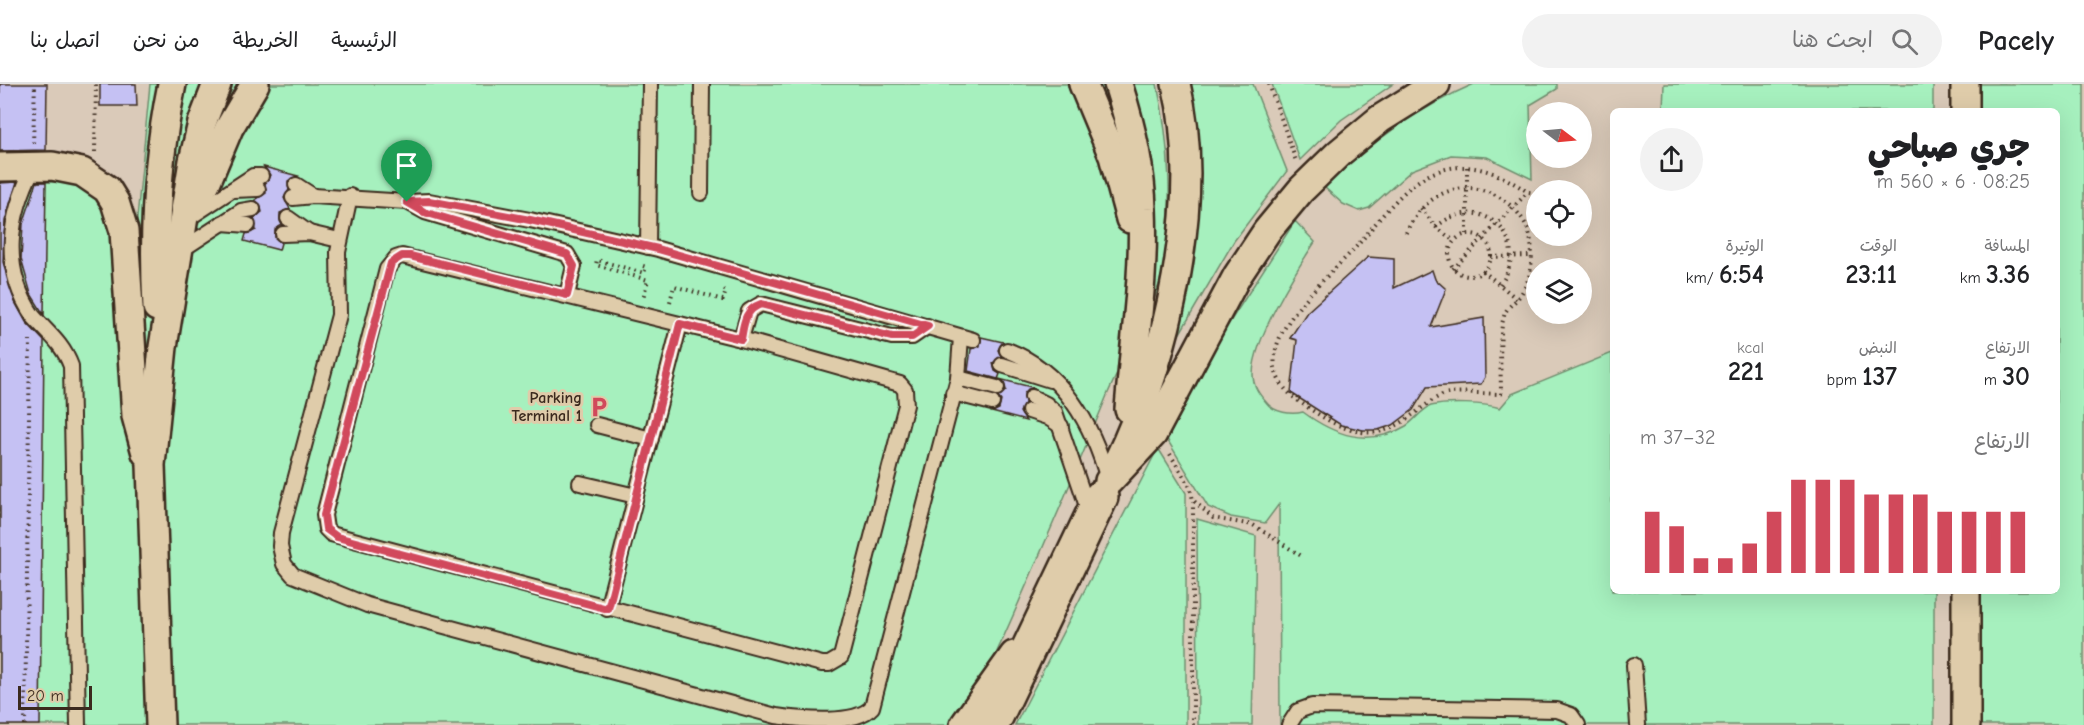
<!DOCTYPE html>
<html lang="ar">
<meta charset="utf-8">
<style>
body{margin:0;font-family:"Comic Neue","Playpen Sans Arabic",sans-serif;background:#f2f2f2;color:#202124;direction:rtl;height:100vh;display:flex;flex-direction:column;font-size:22px;white-space:nowrap}
*{box-sizing:border-box;margin:0}
p{font-size:20px;color:#757577}
.icon{flex:none;width:33px;height:33px;fill:none;stroke:currentColor;stroke-width:2;stroke-linecap:round;stroke-linejoin:round}
.map{position:relative;flex:1;overflow:hidden;direction:ltr}
.drawer{position:absolute;left:1610px;top:24px;width:450px;height:486px;display:flex;flex-direction:column;background:#fff;border-radius:9px;box-shadow:0 6px 24px #0002;direction:rtl}
.drawer>*{flex:none}
.needle{width:39px;rotate:106deg}
.buttons{position:absolute;left:1526px;top:18px;display:grid;gap:12px}
.buttons a{display:grid;place-items:center;width:66px;height:66px;border-radius:50%;background:#fff;box-shadow:0 6px 24px #0002;font-size:30px}
.scale{position:absolute;left:18px;bottom:15px;width:74px;box-sizing:border-box;padding-left:6px;border:3px solid #3b2a1e;border-top:0;font-size:16px;line-height:21px;white-space:nowrap;color:#3b2a1e;-webkit-text-stroke:4px #dfccaa;paint-order:stroke}
.pin{position:absolute;display:grid;place-items:center;width:51px;height:51px;color:#fff;margin:-62px -26px;border-radius:50% 50% 50% 0;rotate:-45deg;box-shadow:0 0 6px #0007}
.pin .icon{rotate:45deg}
.round{display:grid;place-items:center;flex:none;width:63px;height:63px;border-radius:32px;background:#f2f2f2}
.overview{display:flex;align-items:center;justify-content:space-between;height:102px;padding:0 30px}
h1{font-size:33px;font-weight:800;line-height:45px}
.stats{display:grid;grid-template-columns:repeat(3,1fr);gap:9px;height:102px;padding:6px 30px}
.stats div{display:grid;align-content:center}
.stats b{font-size:26px;font-weight:800}
.stats small{font-size:16px;font-weight:400}
.stats p{font-size:16px}
.chart{height:168px;padding:12px 30px}
.chart p{display:flex;justify-content:space-between}
.chart svg{width:100%;height:108px;margin-top:6px;stroke:#d1495b;stroke-width:6}
header{display:flex;align-items:center;gap:36px;box-sizing:border-box;height:84px;padding:0 30px;background:#fff;border-bottom:2px solid #e0e0e0}
header strong{font-size:28px}
nav{display:flex;gap:33px;margin-inline-start:auto;font-size:21px}
.search{width:420px;height:54px;background:#f2f2f2;display:flex;align-items:center;gap:15px;box-sizing:border-box;padding:0 21px;border-radius:33px;color:#757577;font-size:22px}
.map>svg:first-child{display:block}
.green{fill:#a6f0be;stroke:#708d6e;stroke-width:1.5}
.building{fill:#c5c1f3;stroke:#3b2a1e;stroke-width:1.5}
.lines{fill:none;stroke-linecap:round;stroke-linejoin:round}
.lane-casing{stroke:#3b2a1e;stroke-width:18}
.street-casing{stroke:#3b2a1e;stroke-width:32}
.secondary-casing{stroke:#3b2a1e;stroke-width:38}
.path{stroke:#3b2a1e;stroke-width:4;stroke-dasharray:1.5 4.5;stroke-linecap:butt}
.lane{stroke:#dfccaa;stroke-width:14}
.street{stroke:#dfccaa;stroke-width:27}
.secondary{stroke:#dfccaa;stroke-width:33}
.route-casing{stroke:#fff;stroke-width:12}
.route{stroke:#d1495b;stroke-width:8}
.labels{text-anchor:middle;dominant-baseline:central;stroke-width:6;stroke-linejoin:round;paint-order:stroke}
.poi-label{font-size:16px;font-weight:bold;fill:#3b2a1e;stroke:#dfccaa;text-anchor:end}
</style>
<header>
<strong>Pacely</strong>
<div class="search"><svg class="icon" aria-label="search" viewBox="0 0 24 24"><circle cx="10" cy="10" r="6"/><path d="M15 15l6 6"/></svg>ابحث هنا</div>
<nav><a>الرئيسية</a><a>الخريطة</a><a>من نحن</a><a>اتصل بنا</a></nav>
</header>
<div class="map">
<svg width="2084" height="641" viewBox="0 0 2084 641">
<rect width="100%" height="100%" fill="#dacab9"/>
<filter id="ink" filterUnits="userSpaceOnUse"><feTurbulence type="fractalNoise" baseFrequency=".0167" numOctaves="2"/><feDisplacementMap in="SourceGraphic" scale="12" xChannelSelector="R" yChannelSelector="G"/><feConvolveMatrix kernelMatrix="1 2 1 2 8 2 1 2 1" color-interpolation-filters="sRGB"/></filter>
<g filter="url(#ink)">
<g class="green">
<path d="M150,0H1157C1170,60 1174,128 1162,189C1153,231 1125,270 1108,309C1062,421 1014,531 964,641H0V98H74L97,101L135,155Z"/>
<polygon points="1186,0 1253,0 1287,87 1234,157 1173,261"/>
<polygon points="1272,0 1393,0 1341,36 1300,76"/>
<path d="M1474,0H1557V5L1530,21L1532,95L1487,73L1451,71L1412,86L1369,124L1359,127L1343,120L1324,103C1369,59 1416,25 1474,0Z"/>
<polygon points="1664,0 1933,0 1933,27 1663,27"/>
<polygon points="1964,0 2084,0 2084,641 1967,641 1966,507 2056,507 2056,27 1965,27"/>
<path d="M1295,137L1315,158C1295,188 1254,254 1253,290C1253,302 1259,310 1266,318C1274,329 1292,331 1303,328C1334,351 1369,364 1406,342C1414,337 1422,325 1431,322C1446,318 1486,319 1500,324L1512,310L1612,269V507H1934V641H1280L1279,420L1265,439L1231,433L1208,423L1165,352L1204,278Z"/>
<polygon points="1158,364 1186,409 1186,641 1015,641"/>
<polygon points="1197,435 1256,452 1252,641 1198,641"/>
</g>
<g class="building">
<polygon points="0,0 47,0 46,66 0,67"/>
<polygon points="100,0 136,0 137,22 100,22"/>
<polygon points="264,83 298,92 288,97 289,106 284,114 290,125 280,129 280,137 282,141 275,146 275,154 281,159 279,166 244,157 246,150 256,146 254,134 262,128 260,120 255,116 266,109 265,100 270,91"/>
<polygon points="17,98 5,137 3,178 15,218 26,238 44,257 40,641 0,641 0,99"/>
<polygon points="37,98 46,98 44,231 31,210 21,175 23,140"/>
<polygon points="1368,173 1394,175 1394,204 1432,186 1435,195 1446,205 1431,243 1484,234 1485,293 1481,300 1427,303 1413,326 1393,341 1378,346 1363,346 1341,341 1291,309 1297,256 1290,254 1307,228"/>
<polygon points="981,253 1003,258 998,266 1001,272 993,279 995,287 1000,290 998,295 968,287 971,265 980,262"/>
<polygon points="999,295 1035,304 1028,305 1024,310 1025,319 1020,328 1026,337 992,328 999,325 1001,317 998,313 1006,306 1004,298"/>
</g>
<g class="lines">
<defs>
<g id="lane">
<path d="M34,82C9,132 0,183 33,232C48,249 63,260 71,282L78,641"/>
<polyline points="296,101 313,112"/>
<polyline points="233,106 258,105"/>
<polyline points="701,109 702,0"/>
<path d="M350,112L338,168L339,231L281,449L280,462L284,480L293,491L367,521L776,632C804,636 856,641 872,623L958,294L961,253"/>
<polyline points="293,114 313,112 407,118 429,117 530,136 658,165 973,256"/>
<polyline points="407,118 425,128 567,170 574,182 567,211"/>
<polyline points="189,134 253,92 261,92"/>
<polyline points="288,134 309,149"/>
<polyline points="222,139 248,141"/>
<polyline points="283,150 309,149 339,156"/>
<polyline points="648,163 650,0"/>
<polyline points="180,167 241,127 253,125"/>
<polygon points="402,172 741,255 900,300 905,306 906,321 841,573 829,580 822,580 331,450 326,445 324,431 387,185 396,174"/>
<polyline points="741,255 749,227 761,220 892,253 912,253 928,242"/>
<path d="M1007,266C1063,287 1093,341 1108,396"/>
<polyline points="1002,281 1050,296"/>
<polyline points="958,294 997,304"/>
<polyline points="953,309 992,319"/>
<polyline points="1032,313 1046,320 1055,328 1089,428"/>
<polyline points="1029,327 1047,333 1061,342"/>
<polyline points="597,341 651,355"/>
<polyline points="580,399 636,412"/>
<polyline points="607,525 680,240"/>
<polyline points="1634,581 1638,641"/>
<polyline points="1289,641 1298,627 1312,622 1557,626 1571,631 1578,641"/>
</g>
<g id="street">
<polyline points="1083,0 1113,72 1130,135"/>
<path d="M1118,0C1131,41 1141,82 1142,125C1145,191 1134,259 1129,325"/>
<polyline points="1965,0 1965,27"/>
<polyline points="0,83 52,82 82,88 107,105 115,118 124,147 136,332 146,369"/>
<polyline points="192,117 206,99 229,44 255,0"/>
<path d="M157,223C153,148 157,73 172,0"/>
<path d="M1117,379C1168,275 1204,114 1176,0"/>
<polyline points="1109,397 1153,350 1237,192 1267,147 1301,106 1339,69 1380,35 1436,0"/>
<polyline points="1966,507 1966,641"/>
<polyline points="160,641 151,381 163,263 193,77 202,39 217,0"/>
<polyline points="964,641 1014,571"/>
</g>
<polyline id="secondary" points="992,641 1101,413"/>
</defs>
<use href="#lane" class="lane-casing"/>
<use href="#street" class="street-casing"/>
<use href="#secondary" class="secondary-casing"/>
<g class="path">
<polyline points="1269,0 1296,77"/>
<polyline points="33,59 35,0"/>
<polyline points="95,68 96,0"/>
<polyline points="1467,83 1467,150"/>
<polyline points="1421,124 1436,143 1454,157"/>
<path d="M1436,143C1481,105 1534,155 1500,201"/>
<path d="M1406,149C1425,105 1473,88 1511,122C1520,130 1527,140 1530,152C1534,173 1532,197 1518,214C1513,220 1506,224 1504,232C1498,253 1501,287 1501,310C1487,310 1452,306 1442,311C1414,325 1397,353 1361,348C1339,345 1319,331 1300,318C1231,271 1320,202 1356,163C1375,141 1404,101 1431,90C1467,74 1498,88 1528,108L1536,109"/>
<circle cx="1470" cy="171" r="21"/>
<polyline points="1491,173 1531,172"/>
<polyline points="643,182 646,183 644,189 597,176 596,181 648,196 643,214"/>
<polyline points="1453,185 1528,108"/>
<polyline points="1483,187 1517,215"/>
<polyline points="670,218 674,202 723,216 726,207 724,206"/>
<polyline points="1170,370 1190,403 1193,416 1213,434 1253,441 1303,473"/>
<polyline points="25,641 30,256"/>
<polyline points="1193,641 1193,416"/>
</g>
<use href="#lane" class="lane"/>
<use href="#street" class="street"/>
<use href="#secondary" class="secondary"/>
</g>
</g>
<g class="lines" filter="url(#ink)">
<defs>
<path id="route" d="M429,117L530,136L658,165L928,242L912,253H892L761,220C744,226 744,240 741,255L680,240L608,525L337,453L326,445L324,431L391,179L402,172H410L567,211L574,182L567,170L424,128L407,118Z"/>
</defs>
<use href="#route" class="route-casing"/>
<use href="#route" class="route"/>
</g>
<defs>
<symbol id="parking-bare" viewBox="-9 -9 18 18"><path d="M-3.5-5.5H1a3.5 3.5 0 0 1 0 7H-1V5.5H-3.5ZM-1-3.4V-.6H.8a1.4 1.4 0 0 0 0-2.8Z" fill="#d1495b" stroke="#dfccaa" stroke-width="2.5" paint-order="stroke"/></symbol>
</defs>
<g fill-rule="evenodd">
<use href="#parking-bare" x="584" y="308" width="30" height="30"/>
</g>
<g class="labels">
<g class="poi-label">
<text x="582" y="314">Parking<tspan x="582" dy="18">Terminal 1</tspan></text>
</g>
</g>
</svg>
<div class="buttons">
<a><svg class="needle" viewBox="-14 -14 28 28"><path d="M0-13l5 13h-10z" fill="#e53935"/><path d="M0 13l5-13h-10z" fill="#757577"/></svg></a>
<a><svg class="icon" aria-label="locate" viewBox="0 0 24 24"><circle cx="12" cy="12" r="6"/><path d="M12 2v4M12 18v4M2 12h4M18 12h4"/></svg></a>
<a><svg class="icon" aria-label="layers" viewBox="0 0 24 24"><path d="M12 4l9 5-9 5-9-5zM3 14l9 5 9-5"/></svg></a>
</div>
<div class="scale">20 m</div>
<div class="pin" style="left:407px;top:118px;background:#1e9e55"><svg class="icon" aria-label="arrive" viewBox="0 0 24 24"><path d="M6 21V4h12l-3 4 3 4H6"/></svg></div>
<section class="drawer">
<div class="overview"><div><h1>جري صباحي</h1><p>08:25 · 6 × 560 m</p></div><a class="round"><svg class="icon" aria-label="share" viewBox="0 0 24 24"><path d="M12 15V3M7 8l5-5 5 5M5 13v7h14v-7"/></svg></a></div>
<div class="stats">
<div><p>المسافة</p><b>3.36<small> km</small></b></div>
<div><p>الوقت</p><b>23:11</b></div>
<div><p>الوتيرة</p><b>6:54<small> /km</small></b></div>
</div>
<div class="stats">
<div><p>الارتفاع</p><b>30<small> m</small></b></div>
<div><p>النبض</p><b>137<small> bpm</small></b></div>
<div><p>kcal</p><b>221</b></div>
</div>
<div class="chart"><p><span>الارتفاع</span>32–37 m</p>
<svg viewBox="0 0 160 44" preserveAspectRatio="none"><path d="M5 44V19M15 44V25M25 44V38M35 44V38M45 44V32M55 44V19M65 44V6M75 44V6M85 44V6M95 44V12M105 44V12M115 44V12M125 44V19M135 44V19M145 44V19M155 44V19"/></svg>
</div>
</section>
</div>
